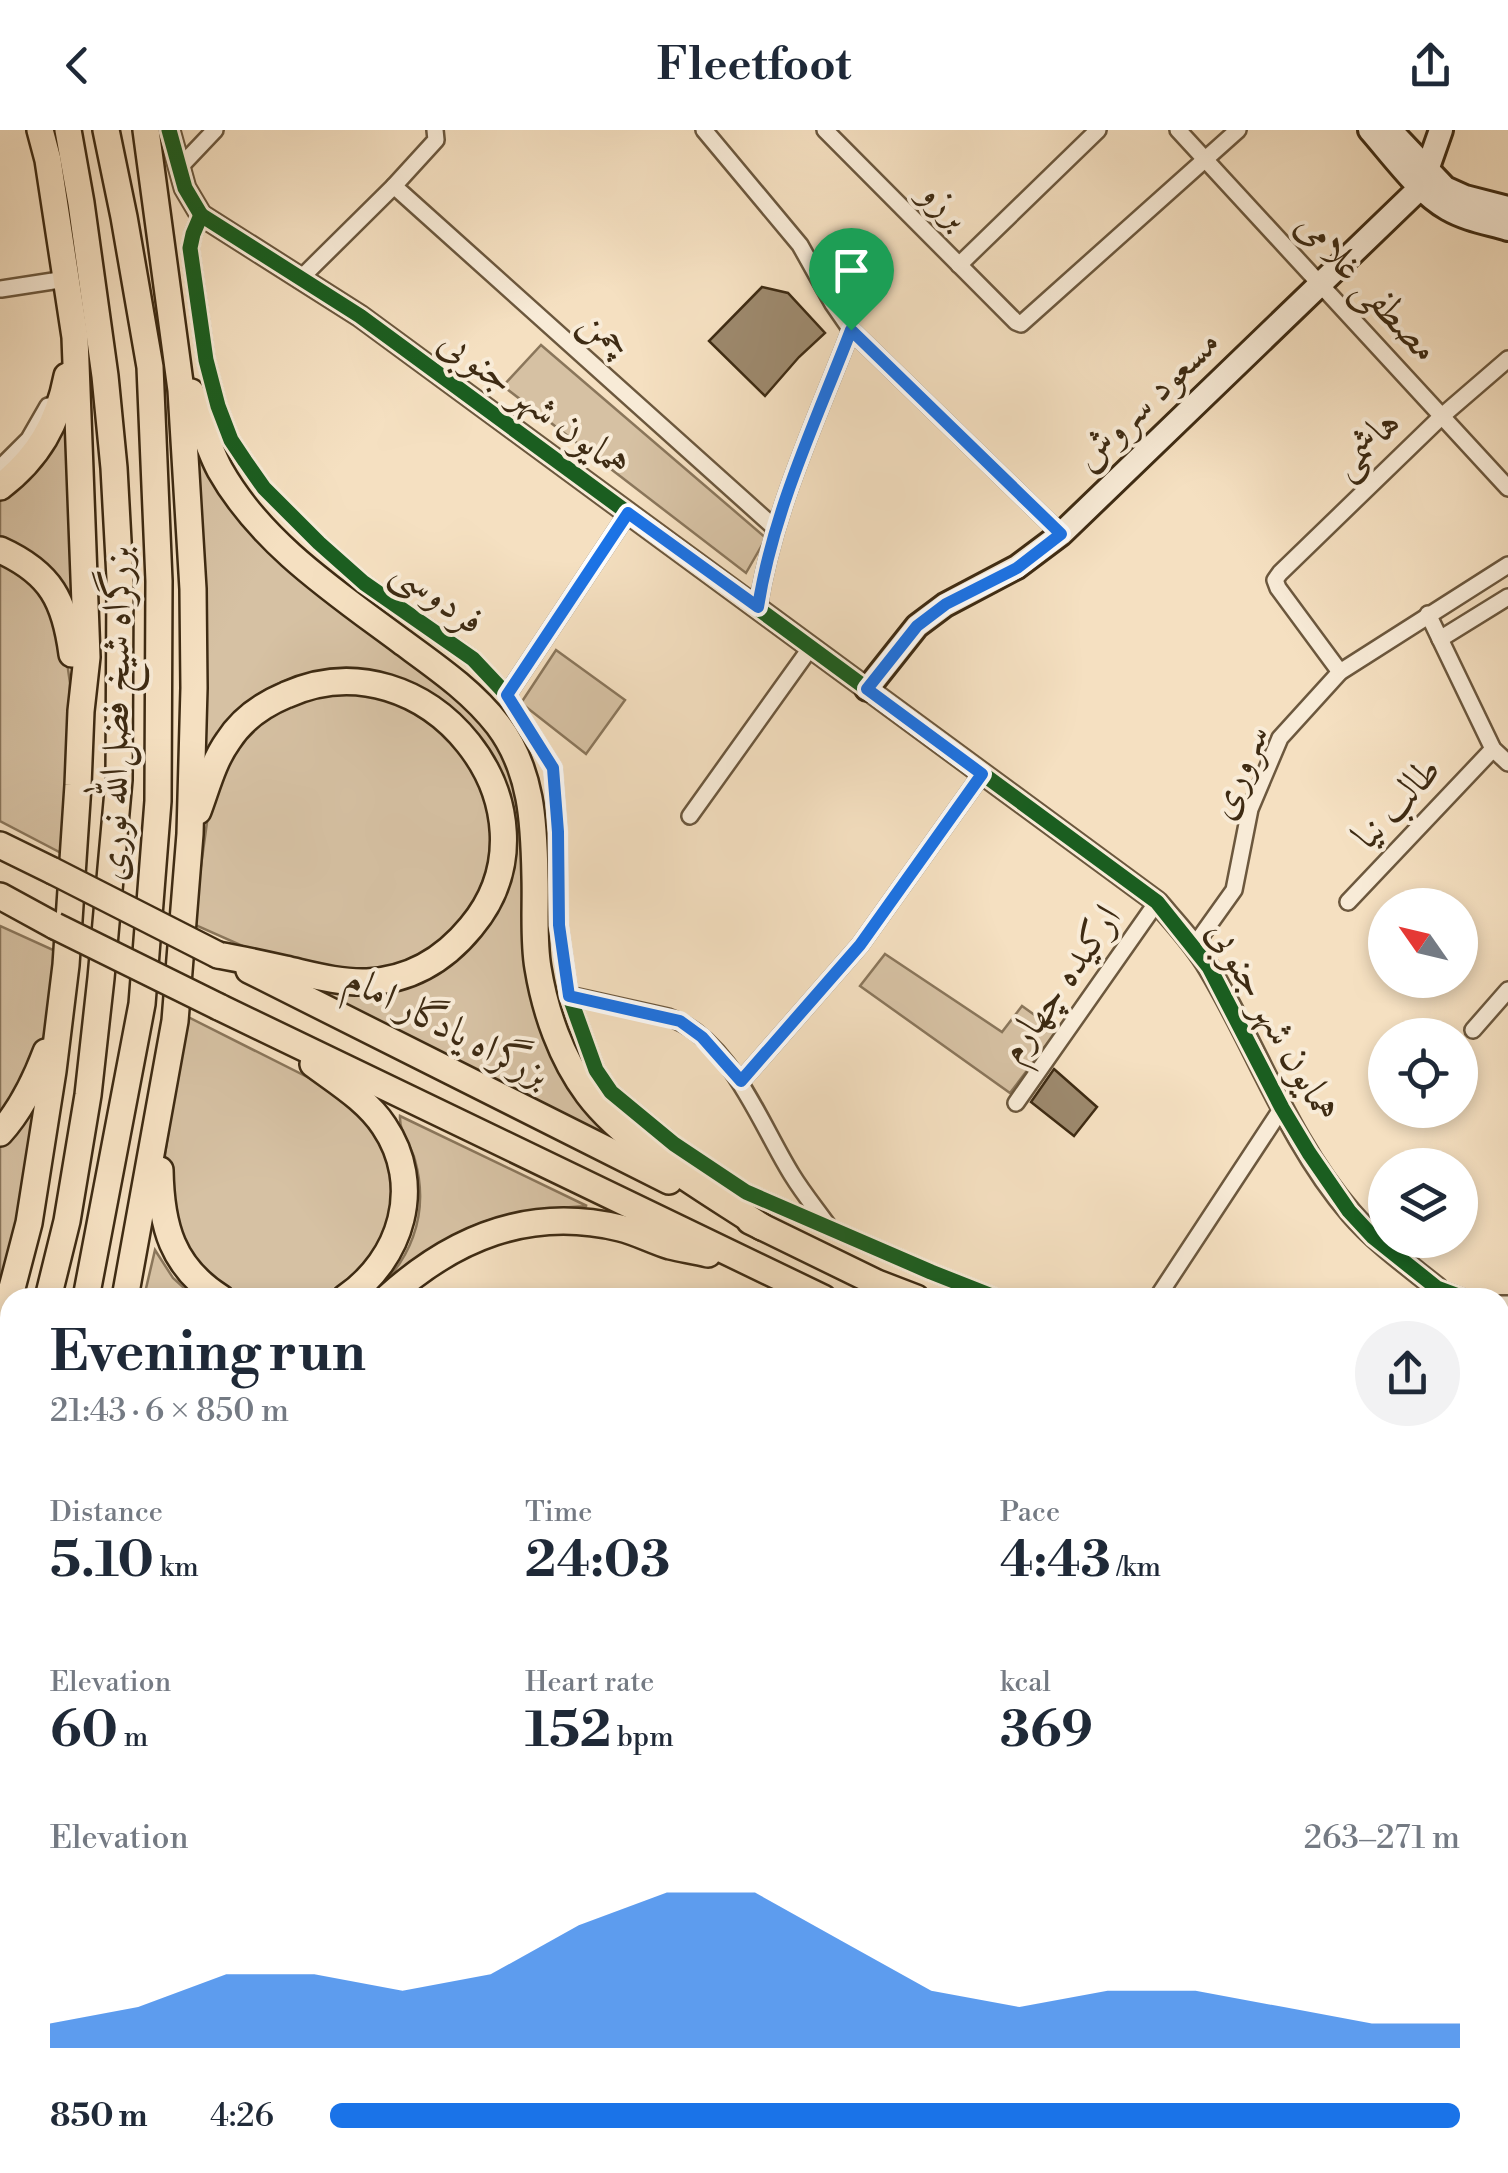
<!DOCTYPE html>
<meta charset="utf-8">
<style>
body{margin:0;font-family:"Libre Bodoni",Amiri,serif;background:#f2f2f3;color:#1f2937;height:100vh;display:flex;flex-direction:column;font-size:38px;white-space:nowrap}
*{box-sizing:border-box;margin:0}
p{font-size:32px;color:#747a83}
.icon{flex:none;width:55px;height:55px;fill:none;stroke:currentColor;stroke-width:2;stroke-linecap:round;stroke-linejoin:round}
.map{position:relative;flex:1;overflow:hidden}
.side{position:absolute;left:0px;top:1158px;width:1510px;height:888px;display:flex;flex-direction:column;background:#fff;border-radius:30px 30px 0 0;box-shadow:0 5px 15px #0003}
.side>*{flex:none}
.needle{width:65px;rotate:304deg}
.controls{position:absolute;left:1368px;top:758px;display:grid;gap:20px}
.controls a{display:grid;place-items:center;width:110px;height:110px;border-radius:50%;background:#fff;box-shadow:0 5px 15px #0003;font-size:50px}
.pin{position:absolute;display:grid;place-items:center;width:85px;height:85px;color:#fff;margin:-102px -42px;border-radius:50% 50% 50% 0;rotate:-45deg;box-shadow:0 0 10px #0007}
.pin .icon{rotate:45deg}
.round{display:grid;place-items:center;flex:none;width:105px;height:105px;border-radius:52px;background:#f2f2f3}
.summary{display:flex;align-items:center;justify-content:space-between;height:170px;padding:0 50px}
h1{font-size:55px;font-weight:700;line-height:75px}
.stats{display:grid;grid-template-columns:repeat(3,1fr);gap:15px;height:170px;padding:10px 50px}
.stats div{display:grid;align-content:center}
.stats b{font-size:50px;font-weight:700}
.stats small{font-size:28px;font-weight:400}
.stats p{font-size:28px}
.chart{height:280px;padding:20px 50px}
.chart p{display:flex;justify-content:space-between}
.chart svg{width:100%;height:180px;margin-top:10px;fill:#1a73e8;opacity:.7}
ul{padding:0 50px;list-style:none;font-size:32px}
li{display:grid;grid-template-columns:160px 120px 1fr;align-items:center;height:75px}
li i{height:25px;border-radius:12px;background:#1a73e8}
header{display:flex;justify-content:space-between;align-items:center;height:130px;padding:0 50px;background:#fff;font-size:45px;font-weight:700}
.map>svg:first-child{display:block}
.green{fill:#d6c1a3;stroke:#8a765b;stroke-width:2.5}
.building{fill:#9d896d;stroke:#3e2b13;stroke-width:2.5}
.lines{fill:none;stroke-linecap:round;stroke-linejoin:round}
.minor-casing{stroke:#6c583e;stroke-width:20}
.tertiary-casing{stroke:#6c583e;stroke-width:25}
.secondary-casing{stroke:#3e2b13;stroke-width:28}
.trunk-casing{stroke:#3e2b13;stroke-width:30}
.minor{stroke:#f8ebd7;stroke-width:15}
.tertiary{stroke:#f8ebd7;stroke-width:20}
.secondary{stroke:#f8ebd7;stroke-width:22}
.trunk{stroke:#f5e0c1;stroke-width:25}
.trunk-bridge-casing{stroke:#3e2b13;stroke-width:30;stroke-linecap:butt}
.trunk-bridge{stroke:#f5e0c1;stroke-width:25}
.cycleway-casing{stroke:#f8ebd7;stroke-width:21}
.cycleway{stroke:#1b5e20;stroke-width:15}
.route-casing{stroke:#fff;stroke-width:20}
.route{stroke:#1a73e8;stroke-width:12}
.labels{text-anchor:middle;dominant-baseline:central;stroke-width:8;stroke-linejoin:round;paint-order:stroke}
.street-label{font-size:40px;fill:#3e2b13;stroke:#f8ebd7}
</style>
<header><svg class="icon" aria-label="back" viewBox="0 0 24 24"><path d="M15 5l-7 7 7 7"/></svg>Fleetfoot<svg class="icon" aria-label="share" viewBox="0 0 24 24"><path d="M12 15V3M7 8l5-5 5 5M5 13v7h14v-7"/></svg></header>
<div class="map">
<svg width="1508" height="2043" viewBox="0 0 1508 2043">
<rect width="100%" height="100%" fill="#f5e0c1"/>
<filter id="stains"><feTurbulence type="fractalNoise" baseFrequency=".002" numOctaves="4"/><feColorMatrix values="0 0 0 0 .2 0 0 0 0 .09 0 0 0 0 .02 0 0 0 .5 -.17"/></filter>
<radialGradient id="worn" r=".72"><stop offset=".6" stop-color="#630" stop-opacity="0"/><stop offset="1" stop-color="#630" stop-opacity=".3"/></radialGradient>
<g class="green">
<polygon points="541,215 766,408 746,443 503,256"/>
<path d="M184,257L211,338L443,551L496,608L521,662L540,887L647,1029L272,844L347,860L479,806C538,727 521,623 437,569C402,547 362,536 321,542C294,546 265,555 246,575C239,582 235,593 231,602C220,624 209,647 197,670Z"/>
<polygon points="70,265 75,494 0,410 0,368"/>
<polygon points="0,431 39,456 63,504 70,553 65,725 0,691"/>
<polygon points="556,520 625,570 586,624 521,573"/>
<polygon points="324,564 369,564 406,578 440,601 466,629 479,651 488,677 491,707 488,737 475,772 457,799 418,830 374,845 281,833 193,794 208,685 214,659 237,614 275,581"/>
<polygon points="0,796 62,824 47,897 39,924 0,993"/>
<polygon points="885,824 1002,902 1022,876 1057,901 1010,963 860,856"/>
<polygon points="186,886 337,962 379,1002 395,1054 391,1096 355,1151 325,1168 243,1168 227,1161 188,1127 165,1051 165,1024"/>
<polygon points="48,939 0,1179 0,1015"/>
<path d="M400,986L587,1076C490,1081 446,1096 377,1167L366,1168C411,1135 430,1084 415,1030C411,1015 399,1002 400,986Z"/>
<polygon points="155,1120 173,1148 194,1167 144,1167"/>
<polygon points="276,2035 442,2035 439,2043 272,2043"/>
<polygon points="949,2035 1034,2035 1044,2043 941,2043"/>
</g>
<g class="building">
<polygon points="762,157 788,163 825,203 799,227 765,266 709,211"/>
<polygon points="1054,939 1097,977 1074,1006 1031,972"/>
</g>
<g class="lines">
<defs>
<g id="minor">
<polyline points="704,0 800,115 833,174 851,200 1061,404"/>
<polyline points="825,0 1016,192 1021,194 1238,0"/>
<polyline points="1178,0 1508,358"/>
<polyline points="178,39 215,0"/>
<polyline points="394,56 775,398"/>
<polyline points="201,85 193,104 190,118 206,230 218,276 231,310 245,331 264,358 319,413 364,453 473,529 507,565 553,638 558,703 559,795 569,865 596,940 611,962 674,1014 746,1062 931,1142 997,1168"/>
<polyline points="959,135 1098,0"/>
<polyline points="299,150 394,56 436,10 435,0"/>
<polyline points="1,159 66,149"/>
<polyline points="0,338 29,309 48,276"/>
<path d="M758,477C773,381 816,291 851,200"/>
<polyline points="1428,484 1493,619 1508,633"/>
<polyline points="1440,509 1508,467"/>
<polyline points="1340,542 1278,458 1275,450 1280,443 1442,286 1508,229"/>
<polyline points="507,565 628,383"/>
<polyline points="690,686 811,517"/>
<polyline points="1348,772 1493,619"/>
<polyline points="1194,816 1234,760 1250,679 1280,608 1340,542 1508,435"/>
<path d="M569,865L668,887C730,908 760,994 792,1045C803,1063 817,1080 829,1097"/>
<polyline points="1473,900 1508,860"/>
<polyline points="741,951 860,815 982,644"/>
<polyline points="1016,973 1157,772"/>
<polyline points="1437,1158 1464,1168"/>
<polyline points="1157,1168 1282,978"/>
<polyline points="1500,1174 1508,1174"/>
<polyline points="1500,1546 1508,1538"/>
<polyline points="1500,1611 1508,1615"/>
<polyline points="0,1629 10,1607"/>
<polyline points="1500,1675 1508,1660"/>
<polyline points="0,1822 10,1811"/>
<polyline points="1500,1831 1508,1822"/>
<polyline points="0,1923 10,1927"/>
<polyline points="867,2035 878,2043"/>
<polyline points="1299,2035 1302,2043"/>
<polyline points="188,2038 198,2043"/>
<polyline points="930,2043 938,2035"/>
<polyline points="1175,2043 1182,2035"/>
<polyline points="1405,2043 1409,2035"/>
</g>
<path id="tertiary" d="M169,0L185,58L201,85L360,186L1157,772C1175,793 1195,814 1209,838C1257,918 1289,1011 1351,1083C1376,1112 1407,1134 1437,1158"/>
<g id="secondary">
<path d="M1370,0C1392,25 1419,63 1448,79C1465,89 1488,93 1508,99"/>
<polyline points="1390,0 1445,58 1465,67 1508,78"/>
<polyline points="867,559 917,496 945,475 1017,437 1061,404 1421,57 1441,0"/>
<polyline points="1500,1292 1508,1296"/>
<polyline points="1500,1373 1508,1370"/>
<polyline points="1500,1407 1508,1422"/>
</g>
<g id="trunk">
<path d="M191,262C200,288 207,316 220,340C261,413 335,462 401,511C435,536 472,561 498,595C532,640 534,693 535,747C536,776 533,809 538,838C545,881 561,928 588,964C626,1015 708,1061 762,1097"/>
<path d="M0,357C38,328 58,293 67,246"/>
<path d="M0,420C51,443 65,471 72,524"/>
<path d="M198,681C207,657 213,632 228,611C242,589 262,575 286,565C427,501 569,680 471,797C444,830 410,850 367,852C339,853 312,845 285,839C263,834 240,829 218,825"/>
<polyline points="0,715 53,741"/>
<polyline points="0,766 55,796"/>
<polyline points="249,840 669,1051"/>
<polyline points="219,877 823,1168"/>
<path d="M313,934C337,952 367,970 384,996C424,1055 402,1129 345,1168"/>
<path d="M0,1003C21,980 35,951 46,922"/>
<path d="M160,1040C161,1096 172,1137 221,1168"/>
<polyline points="750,1091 877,1153 916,1168"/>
<polyline points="48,1168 67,1091 88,965 101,848 119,650 120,448 114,338 105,246 81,73 68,0"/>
<polyline points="86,1168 142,874 158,671 159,451 150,237 124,87 106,0"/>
<polyline points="125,1168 175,891 190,704 194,558 193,459 181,260 146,0"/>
<path d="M387,1168C453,1108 529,1076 620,1098C637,1102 653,1111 670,1116C683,1119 696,1121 708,1124"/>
<polyline points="1500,1203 1508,1201"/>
<polyline points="0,1204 29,1093 53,941 66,835 78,655 81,581 87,527 75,207 48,30 40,0"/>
<polyline points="1500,1239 1508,1237"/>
<polyline points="0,1337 10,1304"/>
<polyline points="0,1475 10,1445"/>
<polyline points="0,1572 10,1544"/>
</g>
</defs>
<use href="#minor" class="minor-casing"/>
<use href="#tertiary" class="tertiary-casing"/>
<use href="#secondary" class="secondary-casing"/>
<use href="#trunk" class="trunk-casing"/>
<use href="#minor" class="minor"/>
<use href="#tertiary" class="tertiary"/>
<use href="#secondary" class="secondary"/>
<use href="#trunk" class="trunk"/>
<defs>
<g id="trunk-bridge">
<polyline points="53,741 218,825"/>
<polyline points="55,796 219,877"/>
</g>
</defs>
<use href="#trunk-bridge" class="trunk-bridge-casing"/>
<use href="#trunk-bridge" class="trunk-bridge"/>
<defs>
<g id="cycleway">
<polyline points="169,0 185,58 201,85 360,186 1157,772 1209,837 1282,978 1309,1023 1349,1081 1373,1107 1437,1158 1464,1168"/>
<polyline points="201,85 193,104 190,118 206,230 218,276 231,310 245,331 264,358 319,413 364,453 473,529 507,565 553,638 558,703 559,795 569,865 596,940 611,962 674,1014 746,1062 931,1142 997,1168"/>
</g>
</defs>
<use href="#cycleway" class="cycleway-casing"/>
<use href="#cycleway" class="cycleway"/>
</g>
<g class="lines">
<defs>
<path id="route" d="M851,200L1061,404L1017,438L946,474L917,496L867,559L982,644L860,815L741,951L702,907L680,891L569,866L559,795L558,702L553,638L507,565L628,383L758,477C773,381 816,291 851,200Z"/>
</defs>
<use href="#route" class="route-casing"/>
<use href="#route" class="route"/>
</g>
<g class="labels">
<g class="street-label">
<text transform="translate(945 75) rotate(45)">برزو</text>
<text transform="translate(1367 157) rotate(47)">مصطفی غلامی</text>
<text transform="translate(606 203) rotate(42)">چمن</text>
<text transform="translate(1147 270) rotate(-44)">مسعود سروش</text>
<text transform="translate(534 273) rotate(36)">همایون‌ شهر جنوبی</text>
<text transform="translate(1366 314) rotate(-44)">هاشمی</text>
<text transform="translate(438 466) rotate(36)">فردوسی</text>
<text transform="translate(116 584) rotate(-89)">بزرگراه شیخ فضل‌الله نوری</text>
<text transform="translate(1239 642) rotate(-67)">سروری</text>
<text transform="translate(1397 673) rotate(-47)">طالب‌ نیا</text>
<text transform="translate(1060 854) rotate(-55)">ارکیده چهارم</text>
<text transform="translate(1273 891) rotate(60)">همایون‌ شهر جنوبی</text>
<text transform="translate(447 897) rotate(27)">بزرگراه یادگار امام</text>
</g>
</g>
<rect width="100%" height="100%" filter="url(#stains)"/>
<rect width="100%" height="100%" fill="url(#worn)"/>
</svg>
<div class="controls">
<a><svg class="needle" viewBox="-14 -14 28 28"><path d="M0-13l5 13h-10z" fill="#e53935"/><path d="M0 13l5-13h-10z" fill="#747a83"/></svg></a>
<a><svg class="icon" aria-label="locate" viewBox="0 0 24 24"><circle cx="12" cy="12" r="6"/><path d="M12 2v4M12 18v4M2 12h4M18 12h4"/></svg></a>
<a><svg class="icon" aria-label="layers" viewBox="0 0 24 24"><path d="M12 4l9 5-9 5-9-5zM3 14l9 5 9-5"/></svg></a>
</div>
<div class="pin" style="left:851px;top:200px;background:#1e9e55"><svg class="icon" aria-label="arrive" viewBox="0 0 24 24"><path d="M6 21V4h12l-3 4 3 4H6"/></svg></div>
<section class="side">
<div class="summary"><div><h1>Evening run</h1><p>21:43 · 6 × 850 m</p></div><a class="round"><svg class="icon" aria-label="share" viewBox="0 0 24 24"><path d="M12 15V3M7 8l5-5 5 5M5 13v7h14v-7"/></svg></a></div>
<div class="stats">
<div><p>Distance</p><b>5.10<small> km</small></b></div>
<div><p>Time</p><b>24:03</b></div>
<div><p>Pace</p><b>4:43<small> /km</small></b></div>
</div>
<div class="stats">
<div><p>Elevation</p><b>60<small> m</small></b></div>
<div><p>Heart rate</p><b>152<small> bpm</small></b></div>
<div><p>kcal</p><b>369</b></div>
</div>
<div class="chart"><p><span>Elevation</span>263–271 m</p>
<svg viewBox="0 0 160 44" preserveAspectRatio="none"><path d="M0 44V38L10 34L20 26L30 26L40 30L50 26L60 14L70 6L80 6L90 18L100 30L110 34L120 30L130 30L140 34L150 38L160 38V44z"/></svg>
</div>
<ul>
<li><b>850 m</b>4:26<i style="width:100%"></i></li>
</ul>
</section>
</div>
